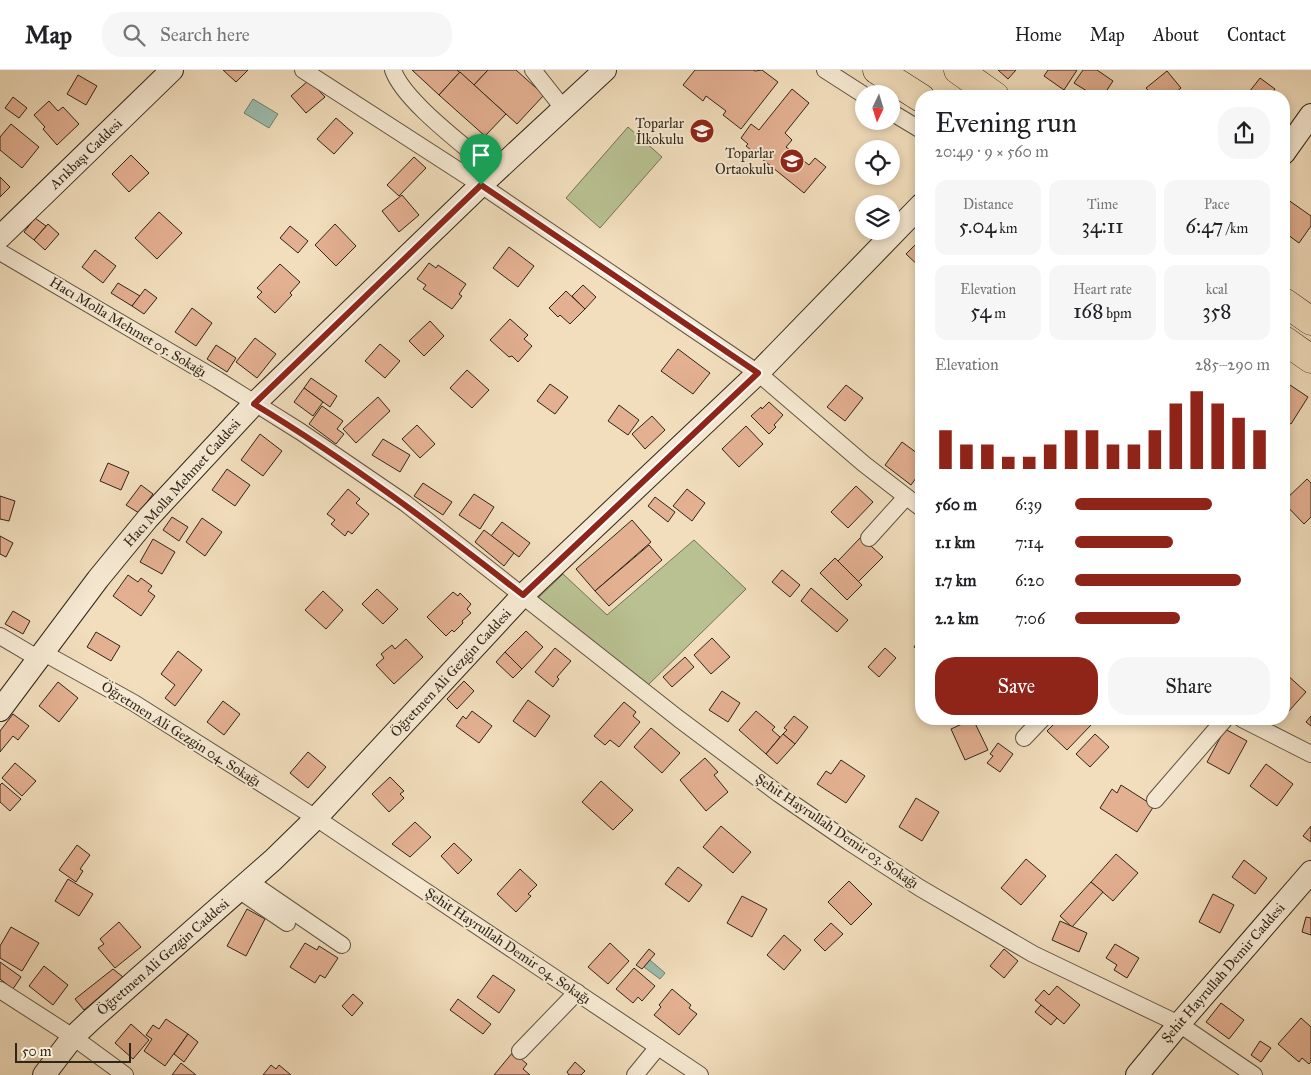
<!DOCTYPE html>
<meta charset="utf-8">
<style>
body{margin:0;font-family:"IM FELL Great Primer",serif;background:#f6f6f6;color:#202124;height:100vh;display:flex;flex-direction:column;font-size:19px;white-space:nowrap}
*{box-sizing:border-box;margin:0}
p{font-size:16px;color:#757577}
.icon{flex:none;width:28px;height:28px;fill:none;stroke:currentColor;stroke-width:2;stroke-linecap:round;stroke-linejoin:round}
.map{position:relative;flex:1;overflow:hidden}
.drawer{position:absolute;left:915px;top:20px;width:375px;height:635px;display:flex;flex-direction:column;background:#fff;border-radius:20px;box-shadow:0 2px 8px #0003}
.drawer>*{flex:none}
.needle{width:32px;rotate:184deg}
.controls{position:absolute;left:855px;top:15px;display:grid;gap:10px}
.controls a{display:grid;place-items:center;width:45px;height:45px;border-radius:50%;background:#fff;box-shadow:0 2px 8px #0003;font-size:25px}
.scale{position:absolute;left:15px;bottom:12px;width:116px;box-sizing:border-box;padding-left:5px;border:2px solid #2f2518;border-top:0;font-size:14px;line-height:18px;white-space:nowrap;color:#2f2518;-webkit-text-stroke:4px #f7ead4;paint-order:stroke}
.pin{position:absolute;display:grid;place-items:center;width:42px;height:42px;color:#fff;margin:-51px -21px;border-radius:50% 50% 50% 0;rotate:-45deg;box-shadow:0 0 5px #0007}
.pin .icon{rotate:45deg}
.round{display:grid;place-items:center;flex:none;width:52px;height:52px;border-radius:20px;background:#f6f6f6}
.headline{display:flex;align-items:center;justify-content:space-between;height:85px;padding:0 20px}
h1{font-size:28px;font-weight:600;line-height:38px}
.stats{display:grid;grid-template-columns:repeat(3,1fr);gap:8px;height:85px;padding:5px 20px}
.stats div{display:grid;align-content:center;border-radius:12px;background:#f6f6f6;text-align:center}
.stats b{font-size:21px;font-weight:600}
.stats small{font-size:14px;font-weight:400}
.stats p{font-size:14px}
.chart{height:140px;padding:10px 20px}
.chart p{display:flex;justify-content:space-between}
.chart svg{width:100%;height:90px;margin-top:5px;stroke:#8f2418;stroke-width:6}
.action{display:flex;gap:10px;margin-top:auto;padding:10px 20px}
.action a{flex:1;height:58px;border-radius:20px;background:#8f2418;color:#fff;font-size:20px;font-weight:600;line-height:58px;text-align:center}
.action a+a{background:#f6f6f6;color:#202124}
ul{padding:0 20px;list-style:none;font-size:16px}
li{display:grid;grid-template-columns:80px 60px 1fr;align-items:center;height:38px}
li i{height:12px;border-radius:6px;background:#8f2418}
header{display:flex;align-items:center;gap:30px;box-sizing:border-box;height:70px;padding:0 25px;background:#fff;border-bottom:1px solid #e0e0e0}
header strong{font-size:24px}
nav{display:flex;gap:28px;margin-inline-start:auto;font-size:18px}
.search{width:350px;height:45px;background:#f6f6f6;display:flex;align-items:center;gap:12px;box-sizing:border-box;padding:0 18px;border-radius:20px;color:#757577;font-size:19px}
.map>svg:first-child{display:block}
.green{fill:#b9c192;stroke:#747355}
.water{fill:#9cbcad;stroke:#708071}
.building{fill:#e4b092;stroke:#2f2518}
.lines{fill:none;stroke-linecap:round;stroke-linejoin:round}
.street-casing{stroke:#605341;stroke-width:18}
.secondary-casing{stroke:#2f2518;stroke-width:24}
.highway-casing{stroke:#2f2518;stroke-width:29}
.street{stroke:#f7ead4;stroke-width:16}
.secondary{stroke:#f7ead4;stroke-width:22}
.highway{stroke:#f2debd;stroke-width:28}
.route-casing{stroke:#fff;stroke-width:10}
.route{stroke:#8f2418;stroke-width:6}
.labels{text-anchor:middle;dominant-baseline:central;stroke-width:4;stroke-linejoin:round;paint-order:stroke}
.poi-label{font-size:14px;fill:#2f2518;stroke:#f7ead4;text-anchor:end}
.street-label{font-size:14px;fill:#2f2518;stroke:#f7ead4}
</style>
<header>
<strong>Map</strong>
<div class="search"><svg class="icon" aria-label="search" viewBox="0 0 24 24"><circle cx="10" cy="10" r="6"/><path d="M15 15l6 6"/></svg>Search here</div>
<nav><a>Home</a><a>Map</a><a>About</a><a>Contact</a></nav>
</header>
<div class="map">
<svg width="1311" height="1005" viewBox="0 0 1311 1005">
<rect width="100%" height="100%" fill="#f2debd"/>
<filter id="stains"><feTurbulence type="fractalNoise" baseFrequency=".004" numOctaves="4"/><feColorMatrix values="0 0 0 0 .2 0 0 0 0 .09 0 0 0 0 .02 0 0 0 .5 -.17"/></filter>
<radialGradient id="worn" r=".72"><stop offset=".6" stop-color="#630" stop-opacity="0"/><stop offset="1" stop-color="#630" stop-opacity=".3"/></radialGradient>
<g class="green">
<polygon points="628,57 662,87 600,158 566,128"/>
<polygon points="694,470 746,519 647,616 537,529 563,504 607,545"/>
</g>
<g class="water">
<polygon points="253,29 278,44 269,58 244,43"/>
<polygon points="650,890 665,903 660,909 644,897"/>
</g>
<g class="building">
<polygon points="223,0 248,0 236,12"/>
<polygon points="412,0 457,0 460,2 439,25"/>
<polygon points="457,0 488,0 474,15"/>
<polygon points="488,0 516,0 544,25 517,54 474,15"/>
<polygon points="695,0 753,0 755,1 762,0 778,12 741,59 723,45 726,41 706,26 703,31 683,15"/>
<polygon points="998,0 1016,0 1008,9"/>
<polygon points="1048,0 1077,0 1064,20 1044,6"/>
<polygon points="1083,0 1097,0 1113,11 1103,26 1095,26 1074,13"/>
<polygon points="1167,1 1181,18 1171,26 1153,26 1146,18"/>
<polygon points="460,2 506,44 485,66 439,25"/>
<polygon points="78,5 97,16 86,35 67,24"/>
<polygon points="1260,8 1275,19 1270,26 1246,26"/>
<polygon points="309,10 325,27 306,43 291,26"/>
<polygon points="792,19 809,33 785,63 792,70 786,77 809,95 815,88 826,97 804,123 746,76 748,74 741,68 751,54 759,60"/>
<polygon points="13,27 27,38 19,48 5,38"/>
<polygon points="49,31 58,41 63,37 79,54 57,75 43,59 45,57 34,45"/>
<polygon points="336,48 353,63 334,84 317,69"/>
<polygon points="11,54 39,77 22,98 0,80 0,67"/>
<polygon points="131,85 149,103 129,122 112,104"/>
<polygon points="414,87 426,98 399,126 387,115"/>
<polygon points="0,107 10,117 0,127"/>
<polygon points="402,125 419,145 399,162 382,141"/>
<polygon points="1284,127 1311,146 1311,156 1299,173 1284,162"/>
<polygon points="159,142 182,163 157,189 135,168"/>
<polygon points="35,148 46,156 34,170 24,162"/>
<polygon points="48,154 59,164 45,180 34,170"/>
<polygon points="335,154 356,176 336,196 315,175"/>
<polygon points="290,156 308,171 298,183 280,168"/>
<polygon points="921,169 921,198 906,184"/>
<polygon points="509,177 534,196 518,217 493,198"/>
<polygon points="95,180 116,196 103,213 82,197"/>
<polygon points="429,193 436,198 438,195 466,214 459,224 462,226 452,239 423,219 426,215 417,209"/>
<polygon points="280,194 300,212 290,223 292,225 275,243 257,227 262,222 257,218"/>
<polygon points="118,213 140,226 132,236 111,223"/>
<polygon points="583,215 596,227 585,239 572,226"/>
<polygon points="145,219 157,228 144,244 132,236"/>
<polygon points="566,221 585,239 570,254 560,245 558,247 549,238"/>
<polygon points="192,238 212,253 196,276 175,262"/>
<polygon points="510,249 528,265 524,269 532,276 518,292 512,286 509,287 490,270"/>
<polygon points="430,251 444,266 424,286 409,271"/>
<polygon points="255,268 276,284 257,308 236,292"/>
<polygon points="380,274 400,291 385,308 365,291"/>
<polygon points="216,275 236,288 227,302 207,289"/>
<polygon points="678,279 710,303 693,324 661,301"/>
<polygon points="467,300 489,320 472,338 450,318"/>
<polygon points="311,308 337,326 330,337 304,318"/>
<polygon points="1284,311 1308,327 1291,354 1284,350"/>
<polygon points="550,314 568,327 555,344 537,331"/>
<polygon points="846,315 863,328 845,351 827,337"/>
<polygon points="304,318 323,332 313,346 294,332"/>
<polygon points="378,327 390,341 356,373 343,359"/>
<polygon points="769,332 783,345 774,355 776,357 769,364 751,346 761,337 762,339"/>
<polygon points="619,335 639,350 628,365 608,351"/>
<polygon points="322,336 343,351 337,359 344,364 336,374 309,354"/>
<polygon points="652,346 665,360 645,379 632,364"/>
<polygon points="417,355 435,374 420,388 402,369"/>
<polygon points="746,356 763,374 739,397 722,379"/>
<polygon points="260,364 282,381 263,406 241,390"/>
<polygon points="383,369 410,385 400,402 372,385"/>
<polygon points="902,372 921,386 921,401 911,415 885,395"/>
<polygon points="108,393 129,402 121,420 100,411"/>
<polygon points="227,399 250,415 235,436 212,420"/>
<polygon points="1307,409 1311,413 1311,447 1304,454 1284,433 1284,431"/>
<polygon points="423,413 452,432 443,445 414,426"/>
<polygon points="141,415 153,424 139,443 126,435"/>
<polygon points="856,416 873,432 848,458 831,442"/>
<polygon points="348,419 360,429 356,433 369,444 352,464 348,461 345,466 331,454 335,450 327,444"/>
<polygon points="687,419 705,433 692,451 673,436"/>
<polygon points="474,424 494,437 480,459 459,445"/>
<polygon points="0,426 15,431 9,451 0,449"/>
<polygon points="655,427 675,442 668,452 648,436"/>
<polygon points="172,447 188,457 179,471 163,460"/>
<polygon points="202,448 222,462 205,486 186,472"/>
<polygon points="632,450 651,472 595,521 576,499"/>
<polygon points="502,452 530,473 519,487 491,466"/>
<polygon points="484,460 514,483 504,496 475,472"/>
<polygon points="0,466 13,473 6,487 0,484"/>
<polygon points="861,467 883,487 858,512 838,491"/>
<polygon points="153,469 175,482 162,504 140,492"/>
<polygon points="649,475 662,490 609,536 595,521"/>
<polygon points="835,488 862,515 847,530 820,503"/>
<polygon points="782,500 800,515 790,527 772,512"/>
<polygon points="128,505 138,512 141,508 152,516 148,521 155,526 141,546 113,526"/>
<polygon points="811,518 848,550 837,562 801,531"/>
<polygon points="377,519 398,539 383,554 362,534"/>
<polygon points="323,521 343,540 326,559 305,540"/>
<polygon points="453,522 458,526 460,523 471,534 467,539 471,543 462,551 463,553 454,562 452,560 446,566 427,547"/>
<polygon points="13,541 30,551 23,564 5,554"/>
<polygon points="526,561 543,577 522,599 505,582"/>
<polygon points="96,562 120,576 111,591 87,577"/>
<polygon points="921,567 921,582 914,577"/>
<polygon points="712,568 730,587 711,604 694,585"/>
<polygon points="406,569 423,587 394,614 376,595 384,588 381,584 392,575 395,579"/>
<polygon points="555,578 571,591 557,607 559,609 553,617 535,602"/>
<polygon points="885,578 896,588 879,607 868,597"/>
<polygon points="178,581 202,600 175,636 165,628 175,615 161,604"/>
<polygon points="505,582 522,599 513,608 496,592"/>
<polygon points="685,587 694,597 672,617 663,607"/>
<polygon points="1286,604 1306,622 1288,642 1284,638 1284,607"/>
<polygon points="464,611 474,621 457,639 447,629"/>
<polygon points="58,612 78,628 59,652 39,636"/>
<polygon points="722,621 740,633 728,652 709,640"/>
<polygon points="528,630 550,646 535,667 513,651"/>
<polygon points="223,631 240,644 224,665 207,652"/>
<polygon points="624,632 636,642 633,646 640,652 619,677 610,670 605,675 594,666"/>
<polygon points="472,641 492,656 479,673 456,656 463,646 466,649"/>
<polygon points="756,641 775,657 772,660 780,667 766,684 739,660"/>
<polygon points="13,644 29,656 18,670 13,666 0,682 0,661"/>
<polygon points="794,646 808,657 795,674 783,664 787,660 784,658"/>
<polygon points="1311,646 1311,656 1306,652"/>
<polygon points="973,649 988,680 965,690 951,659"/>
<polygon points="1050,649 1086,649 1092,654 1067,680 1047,661 1054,654 1049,650"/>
<polygon points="651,658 680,683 662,703 634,677"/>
<polygon points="1225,659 1247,671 1229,704 1207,692"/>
<polygon points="783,664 795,674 777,694 766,684"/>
<polygon points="1095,664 1109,677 1090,697 1076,684"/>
<polygon points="998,673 1013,684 1000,702 987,693 993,686 990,684"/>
<polygon points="308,682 326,697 308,718 290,703"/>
<polygon points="705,688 718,702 714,705 728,722 706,741 680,710"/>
<polygon points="841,690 865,706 846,733 817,714 826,701 831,704"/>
<polygon points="15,693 36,711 22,726 2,708"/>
<polygon points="1266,694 1293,714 1277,736 1250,716"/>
<polygon points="390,707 404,721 400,724 404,728 389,742 372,724"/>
<polygon points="601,711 633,740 613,760 582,732"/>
<polygon points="2,713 21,729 10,741 0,732 0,715"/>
<polygon points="1121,715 1154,736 1137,762 1100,738 1112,719 1117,723"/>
<polygon points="916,728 939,742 922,771 899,757"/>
<polygon points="415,752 431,767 410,787 392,774"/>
<polygon points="721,756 751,782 733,803 703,777"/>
<polygon points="1311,756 1311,772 1303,766"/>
<polygon points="454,773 472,790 458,804 441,786"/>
<polygon points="77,775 90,785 80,799 83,801 76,812 59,800"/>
<polygon points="1116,784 1138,803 1113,831 1091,812"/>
<polygon points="1026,789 1046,806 1021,835 1001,818"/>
<polygon points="1244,790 1267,808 1255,824 1232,807"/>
<polygon points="678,797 702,815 689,832 665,814"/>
<polygon points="520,799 537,815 528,824 531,826 516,842 497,824"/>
<polygon points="68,809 93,824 79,846 55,831"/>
<polygon points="849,811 872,834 851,855 828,832"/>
<polygon points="1091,812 1103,822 1072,857 1060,846"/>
<polygon points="1213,824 1234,835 1220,863 1199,852"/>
<polygon points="742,826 767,839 752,867 727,853"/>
<polygon points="247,839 265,849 246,886 227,876"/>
<polygon points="1306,847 1311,848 1311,865 1302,862"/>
<polygon points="1060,851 1087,863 1079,882 1052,870"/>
<polygon points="119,852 141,877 115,898 98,878 104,874 100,869"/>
<polygon points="831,853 843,864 825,881 814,870"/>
<polygon points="11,857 39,873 22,901 0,888 0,876"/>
<polygon points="784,865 801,880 784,900 767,885"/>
<polygon points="305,873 317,880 319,876 338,888 325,908 320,905 315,913 290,897"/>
<polygon points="610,873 629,891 608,914 588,897"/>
<polygon points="1115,874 1139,888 1127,908 1114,900 1117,895 1106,888"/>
<polygon points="649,879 655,884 642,899 636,895"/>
<polygon points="1004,879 1018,891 1004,908 990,896"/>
<polygon points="0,892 21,907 13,919 0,909"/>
<polygon points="44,896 68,915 53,935 29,916"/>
<polygon points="634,898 655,916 642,931 638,927 633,933 616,919"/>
<polygon points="113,899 123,907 84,940 75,929"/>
<polygon points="493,905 515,920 499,943 477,927"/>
<polygon points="1057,916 1080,935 1064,954 1035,930 1044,920 1049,925"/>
<polygon points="672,919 691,935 689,938 697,944 679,965 654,945 661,937 659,935"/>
<polygon points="353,924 363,933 352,946 342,936"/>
<polygon points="458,929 491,954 483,964 450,940"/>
<polygon points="1221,933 1244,950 1229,969 1206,952"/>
<polygon points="1041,935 1057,948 1051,955 1035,942"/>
<polygon points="1301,948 1311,957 1311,992 1309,994 1302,988 1299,992 1278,974"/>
<polygon points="166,949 188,964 165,996 144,981 152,969 146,965 153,955 159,959"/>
<polygon points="131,954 149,970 133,989 115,973"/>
<polygon points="188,964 198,972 184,992 174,984"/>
<polygon points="1260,971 1271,978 1261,992 1251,985"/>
<polygon points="513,982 527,994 523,999 530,1005 494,1005"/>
<polygon points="575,992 585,1001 581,1005 569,1005 567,1002"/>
<polygon points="181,993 196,1005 172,1005"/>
<polygon points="271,995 276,999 279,995 291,1005 263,1005"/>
</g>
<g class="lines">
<defs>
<g id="street">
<polyline points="303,0 481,115 758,303 864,394 921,438"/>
<path d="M393,0C404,32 468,78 495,102"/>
<polyline points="533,0 563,38"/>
<polyline points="825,0 864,25"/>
<polyline points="891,42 921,60"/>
<polyline points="0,182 218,310 301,362 405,433 679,649 779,724 849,772 920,818 1033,884 1179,954 1254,1005"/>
<polyline points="869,468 906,427"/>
<polyline points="0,566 39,589"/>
<polyline points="44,583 134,633 316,748 700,1005"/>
<polyline points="1242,649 1311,684"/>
<polyline points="1024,668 1042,649"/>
<polyline points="1155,730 1225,649"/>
<polyline points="250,812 342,875"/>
<polyline points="240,821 287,853"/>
<polyline points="0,920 73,967 125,1005"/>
<polyline points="520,981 577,922"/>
<polyline points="635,1005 658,977"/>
</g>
<g id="secondary">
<polyline points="1284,83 1311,45"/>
<polyline points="0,167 172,0"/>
<polyline points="0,640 98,509 148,448 254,334 481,115 605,0"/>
<polyline points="44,1005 73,967 91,950 273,790 316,748 523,525 758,303 921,135"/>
<polyline points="1137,1005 1179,954 1311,802"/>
</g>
<g id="highway">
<polyline points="877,0 921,28"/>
<polyline points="958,0 995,26"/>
<polyline points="1284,232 1311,251"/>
<polyline points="1284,270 1311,289"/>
</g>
</defs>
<use href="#street" class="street-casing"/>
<use href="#secondary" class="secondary-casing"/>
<use href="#highway" class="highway-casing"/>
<use href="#street" class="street"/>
<use href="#secondary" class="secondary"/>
<use href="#highway" class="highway"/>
</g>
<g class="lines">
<defs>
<path id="route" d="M481,115L758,303L523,525C436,457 349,391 254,334Z"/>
</defs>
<use href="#route" class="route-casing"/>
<use href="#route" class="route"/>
</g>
<defs>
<symbol id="school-disc" viewBox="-11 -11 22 22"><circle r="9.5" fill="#8f2418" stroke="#f7ead4"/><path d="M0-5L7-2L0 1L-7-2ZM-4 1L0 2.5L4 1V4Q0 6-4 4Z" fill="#fff"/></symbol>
</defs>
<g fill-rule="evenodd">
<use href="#school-disc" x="688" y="47" width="28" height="28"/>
<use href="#school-disc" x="778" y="77" width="28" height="28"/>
</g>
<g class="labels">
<g class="poi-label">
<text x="684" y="53">Toparlar<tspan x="684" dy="16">İlkokulu</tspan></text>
<text x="774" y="83">Toparlar<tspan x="774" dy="16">Ortaokulu</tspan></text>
</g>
<g class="street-label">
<text transform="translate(86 84) rotate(-44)">Arıkbaşı Caddesi</text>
<text transform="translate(128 257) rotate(31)">Hacı Molla Mehmet 05. Sokağı</text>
<text transform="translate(182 413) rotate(-48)">Hacı Molla Mehmet Caddesi</text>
<text transform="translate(451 603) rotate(-47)">Öğretmen Ali Gezgin Caddesi</text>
<text transform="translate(181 664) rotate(32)">Öğretmen Ali Gezgin 04. Sokağı</text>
<text transform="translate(837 761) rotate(34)">Şehit Hayrullah Demir 03. Sokağı</text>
<text transform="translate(508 876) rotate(34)">Şehit Hayrullah Demir 04. Sokağı</text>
<text transform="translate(163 887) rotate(-41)">Öğretmen Ali Gezgin Caddesi</text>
<text transform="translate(1223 903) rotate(-49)">Şehit Hayrullah Demir Caddesi</text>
</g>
</g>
<rect width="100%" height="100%" filter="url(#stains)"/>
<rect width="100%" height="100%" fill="url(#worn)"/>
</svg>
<div class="controls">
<a><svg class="needle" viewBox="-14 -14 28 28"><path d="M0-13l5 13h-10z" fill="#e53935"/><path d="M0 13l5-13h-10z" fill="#757577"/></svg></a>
<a><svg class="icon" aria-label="locate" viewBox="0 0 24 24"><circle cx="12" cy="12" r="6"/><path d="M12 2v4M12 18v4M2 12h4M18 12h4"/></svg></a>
<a><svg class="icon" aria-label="layers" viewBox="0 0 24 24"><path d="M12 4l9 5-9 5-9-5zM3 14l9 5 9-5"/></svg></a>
</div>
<div class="scale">50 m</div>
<div class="pin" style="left:481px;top:115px;background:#1e9e55"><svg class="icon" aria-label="arrive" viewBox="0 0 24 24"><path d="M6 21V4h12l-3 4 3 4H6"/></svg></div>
<section class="drawer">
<div class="headline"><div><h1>Evening run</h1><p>20:49 · 9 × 560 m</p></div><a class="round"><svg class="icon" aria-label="share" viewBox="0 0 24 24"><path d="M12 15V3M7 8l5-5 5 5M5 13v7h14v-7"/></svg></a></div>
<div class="stats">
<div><p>Distance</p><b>5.04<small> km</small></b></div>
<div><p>Time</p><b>34:11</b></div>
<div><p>Pace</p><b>6:47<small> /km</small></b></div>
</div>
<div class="stats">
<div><p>Elevation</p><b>54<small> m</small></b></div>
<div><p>Heart rate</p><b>168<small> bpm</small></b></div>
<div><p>kcal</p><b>358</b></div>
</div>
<div class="chart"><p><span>Elevation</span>285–290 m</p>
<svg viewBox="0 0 160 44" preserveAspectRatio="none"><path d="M5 44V25M15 44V32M25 44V32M35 44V38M45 44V38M55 44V32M65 44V25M75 44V25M85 44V32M95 44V32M105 44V25M115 44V12M125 44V6M135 44V12M145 44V19M155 44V25"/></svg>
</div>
<ul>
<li><b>560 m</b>6:39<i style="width:70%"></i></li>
<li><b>1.1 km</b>7:14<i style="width:50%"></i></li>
<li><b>1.7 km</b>6:20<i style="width:85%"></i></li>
<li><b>2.2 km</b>7:06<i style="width:54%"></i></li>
</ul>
<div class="action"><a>Save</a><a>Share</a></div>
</section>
</div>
